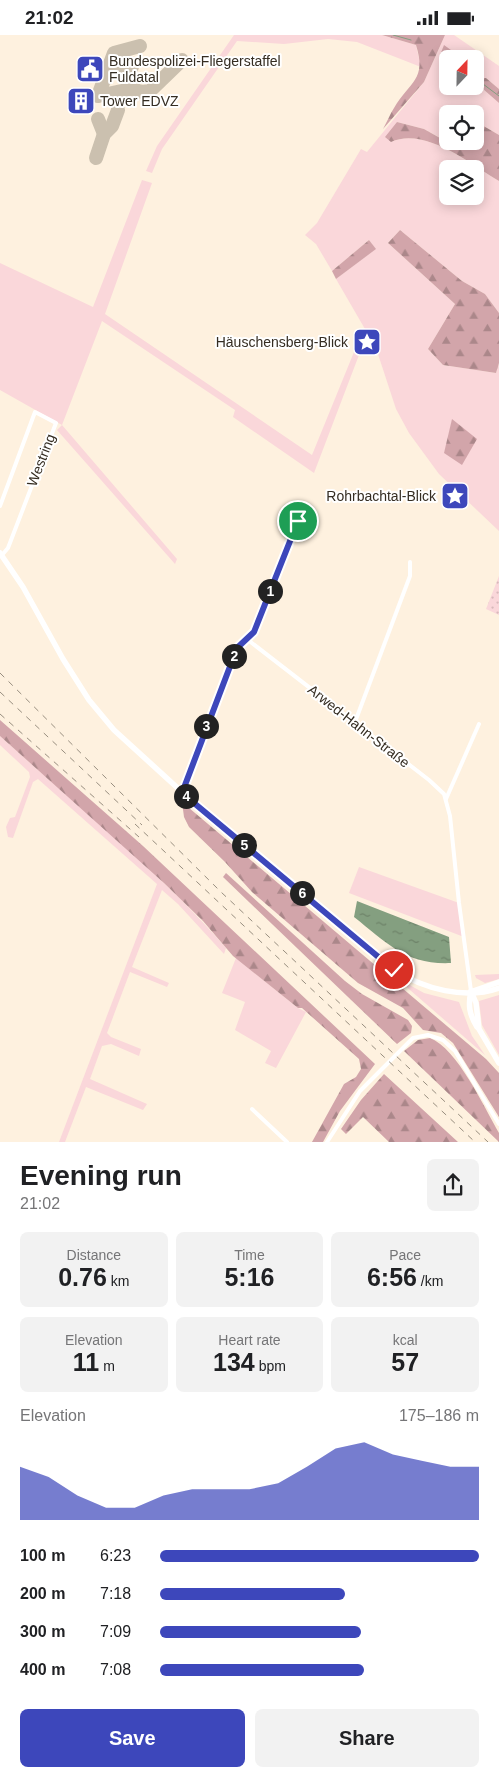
<!DOCTYPE html>
<meta charset="utf-8">
<style>
body{margin:0;font-family:Helvetica,sans-serif;background:#f2f2f2;color:#202124;height:100vh;display:flex;flex-direction:column;font-size:19px;white-space:nowrap}
*{box-sizing:border-box;margin:0}
p{font-size:16px;color:#757577}
.icon{flex:none;width:28px;height:28px;fill:none;stroke:currentColor;stroke-width:2;stroke-linecap:round;stroke-linejoin:round}
.map{position:relative;height:1107px;overflow:hidden}
.side{display:flex;flex-direction:column;background:#fff;flex:1}
.side>*{flex:none}
.needle{width:32px;rotate:22deg}
.controls{position:absolute;left:439px;top:15px;display:grid;gap:10px}
.controls a{display:grid;place-items:center;width:45px;height:45px;border-radius:8px;background:#fff;box-shadow:0 2px 12px #0003;font-size:25px}
.pin{position:absolute;display:grid;place-items:center;width:42px;height:42px;color:#fff;margin:-21px;border:2px solid #fff;border-radius:50%;box-shadow:0 1px 5px #0007}
.km{position:absolute;width:25px;height:25px;margin:-12px;border-radius:50%;background:#222;color:#fff;font-size:14px;line-height:25px;text-align:center}
.round{display:grid;place-items:center;flex:none;width:52px;height:52px;border-radius:8px;background:#f2f2f2}
.summary{display:flex;align-items:center;justify-content:space-between;height:85px;padding:0 20px}
h1{font-size:28px;font-weight:600;line-height:38px}
.stats{display:grid;grid-template-columns:repeat(3,1fr);gap:8px;height:85px;padding:5px 20px}
.stats div{display:grid;align-content:center;border-radius:8px;background:#f2f2f2;text-align:center}
.stats b{font-size:25px;font-weight:600}
.stats small{font-size:14px;font-weight:400}
.stats p{font-size:14px}
.chart{height:140px;padding:10px 20px}
.chart p{display:flex;justify-content:space-between}
.chart svg{width:100%;height:90px;margin-top:5px;fill:#3d47bb;opacity:.7}
.primary-button{display:flex;gap:10px;margin-top:auto;padding:10px 20px}
.primary-button a{flex:1;height:58px;border-radius:8px;background:#3d47bb;color:#fff;font-size:20px;font-weight:600;line-height:58px;text-align:center}
.primary-button a+a{background:#f2f2f2;color:#202124}
ul{padding:0 20px;list-style:none;font-size:16px}
li{display:grid;grid-template-columns:80px 60px 1fr;align-items:center;height:38px}
li i{height:12px;border-radius:6px;background:#3d47bb}
.status{display:flex;justify-content:space-between;align-items:center;height:35px;padding:0 25px;background:#fff;direction:ltr}
.status svg{height:14px;fill:currentColor}
.map>svg:first-child{display:block}
.grass{fill:#fad7da;fill-rule:evenodd}
.forest{fill:url(#forest-firs)}
.garden{fill:url(#garden-dots)}
.water{fill:url(#water-ripples)}
.lines{fill:none;stroke-linecap:round;stroke-linejoin:round}
.stream{stroke:#849f80;stroke-width:1}
.taxiway{stroke:#cbc0af;stroke-width:14}
.street{stroke:#fff;stroke-width:4}
.secondary{stroke:#fff;stroke-width:5.5}
.rail{stroke:#988e7f;stroke-width:1;stroke-dasharray:6 6;stroke-linecap:butt}
.route-casing{stroke:#fff;stroke-width:10}
.route{stroke:#3d47bb;stroke-width:6}
.labels{text-anchor:middle;dominant-baseline:central;stroke-width:4;stroke-linejoin:round;paint-order:stroke}
.poi-label{font-size:14px;fill:#352d22;stroke:#fff;text-anchor:start}
.street-label{font-size:14px;fill:#352d22;stroke:#fff}
</style>
<div class="status"><b>21:02</b><svg viewBox="0 0 49 12"><path d="M0 12V9h3v3zM5 12V6h3v6zM10 12V3h3v9zM15 12V0h3v12zM26 1h20v11H26zM47 4h2v5h-2z"/></svg></div>
<div class="map">
<svg width="499" height="1107" viewBox="0 0 499 1107">
<defs>
<pattern id="forest-firs" width="22" height="20" patternUnits="userSpaceOnUse" patternTransform="scale(1.25)"><rect width="22" height="20" fill="#d2a5aa"/><path d="M5 1l3.5 6h-7zM16 11l3.5 6h-7z" fill="#ab878a"/></pattern>
<pattern id="garden-dots" width="8" height="8" patternUnits="userSpaceOnUse" patternTransform="scale(1.25)"><rect width="8" height="8" fill="#fad7da"/><path d="M2 2h.1M6 6h.1" fill="none" stroke="#d7b9bb" stroke-width="1.8" stroke-linecap="round"/></pattern>
<pattern id="water-ripples" width="26" height="14" patternUnits="userSpaceOnUse" patternTransform="scale(1.25)"><rect width="26" height="14" fill="#849f80"/><path d="M2 4q2-2 4 0t4 0M15 11q2-2 4 0t4 0" fill="none" stroke="#6d8268"/></pattern>
</defs>
<rect width="100%" height="100%" fill="#fef1df"/>
<g class="grass">
<polygon points="234,0 382,0 416,10 421,32 357,7 328,4 284,9 237,6 162,114 152,138 146,136 157,111"/>
<path d="M445,0H454L499,31V54L486,43H480L479,37L475,33V24H463L444,11L440,20L447,26L448,51H475V47L499,68V100L475,86V79H448V106H460L457,112L424,94L397,87L391,107C424,91 471,129 499,146V278L485,259L462,246L400,195L388,208L455,269L428,314L443,330L496,338L499,328V496L439,439L409,398L396,374L376,313L336,244L375,214L369,205L332,236L316,209L305,200L317,188L361,114L367,117L424,47ZM448,134H475V161H448Z"/>
<polygon points="142,145 152,148 105,279 312,420 354,317 361,307 365,312 359,320 314,438 233,382 235,375 102,286 62,390 177,524 175,529 57,395 62,390 0,355 0,228 93,272"/>
<path d="M0,701C76,770 159,835 226,913L224,919L178,869L162,855L132,932L169,948L167,952L130,937L107,998L111,1002L141,1014L139,1021L111,1009L102,1011L90,1044L147,1069L143,1075L86,1052L65,1107H59L157,849L38,744L33,747L13,803L8,802L6,792L10,783L15,782L30,742L29,737L0,710Z"/>
<polygon points="359,832 459,868 464,902 349,858"/>
<polygon points="236,923 298,973 306,977 276,1033 265,1028 271,1016 235,995 245,967 222,958"/>
<polygon points="499,939 499,944 485,948 476,943 475,940"/>
<polygon points="395,942 424,958 459,967 472,1001 485,1020"/>
<polygon points="499,960 499,1020 482,990 479,966"/>
</g>
<g class="forest">
<path d="M382,0H445L424,47L383,94C387,87 390,79 394,73C410,46 427,45 416,10Z"/>
<polygon points="444,10 462,23 463,24 448,24 447,26 440,20"/>
<polygon points="475,33 479,37 480,43 486,43 499,54 499,68 475,47"/>
<path d="M475,86L499,100V146C471,129 424,91 391,107L385,102L397,87L424,94L456,112L460,106H475Z"/>
<polygon points="400,195 462,246 485,259 499,278 499,328 496,338 443,330 428,314 455,269 388,208"/>
<polygon points="369,205 376,214 336,244 332,236"/>
<polygon points="452,384 477,404 462,430 444,418"/>
<polygon points="0,685 143,811 375,1029 340,1076 323,1107 312,1107 344,1049 356,1042 361,1034 359,1024 302,973 298,973 233,921 203,886 164,848 0,701"/>
<polygon points="182,767 486,1024 499,1038 499,1082 453,1008 441,998 423,995 403,973 358,948 252,857 225,827 189,792 184,782"/>
<polygon points="226,838 345,946 362,959 408,985 412,991 411,998 397,1009 223,842"/>
<path d="M430,1003C457,1013 484,1072 499,1098V1107L404,1016L418,1005Z"/>
<polygon points="384,1039 458,1107 389,1107 363,1082 346,1099 341,1094 361,1065"/>
</g>
<polygon class="garden" points="499,541 499,580 486,574"/>
<path class="water" d="M357,866L449,902L451,928C406,930 387,908 354,882Z"/>
<g class="lines">
<g class="stream">
<polyline points="393,0 411,5"/>
<polyline points="451,22 453,24"/>
<polyline points="475,43 499,61"/>
</g>
<g class="taxiway">
<polyline points="105,40 110,37 132,32"/>
<polyline points="98,61 131,54 142,57 150,56 182,25"/>
<polyline points="98,61 114,18 140,11"/>
<polyline points="98,84 104,99"/>
<polyline points="96,123 104,99 112,91 118,75"/>
</g>
<g class="street">
<polyline points="0,471 35,377 56,388 8,513 2,520"/>
<polyline points="248,605 254,597 298,486 307,486"/>
<polyline points="355,687 410,541 410,527"/>
<polyline points="182,757 237,613 248,605 429,745 444,759 450,781 459,868 471,956"/>
<polyline points="446,764 479,689"/>
<polyline points="252,1074 287,1107"/>
<polyline points="327,1107 360,1056 413,1003 428,1000 443,1005 455,1016 499,1089"/>
</g>
<g class="secondary">
<path d="M0,518L23,552L63,624L89,665L114,695L182,757L394,935C424,954 465,965 499,953"/>
<polyline points="471,956 476,968 479,994 499,1028"/>
<path d="M471,956C468,970 469,979 477,992"/>
<polyline points="473,956 499,947"/>
</g>
<g class="rail">
<polyline points="0,638 221,857 488,1107"/>
<polyline points="0,657 142,790"/>
<polyline points="0,679 139,802"/>
<polyline points="135,789 475,1107"/>
</g>
</g>
<g class="lines">
<defs>
<polyline id="route" points="298,486 254,597 237,613 182,758 394,935"/>
</defs>
<use href="#route" class="route-casing"/>
<use href="#route" class="route"/>
</g>
<defs>
<symbol id="civic-square" viewBox="-11 -11 22 22"><rect x="-9" y="-9" width="18" height="18" rx="4" fill="#3d47bb" stroke="#fff"/><path d="M-.6-6.5H3V-4.5H.6V-3L4-1V1h2V6H-6V1h2V-1L-.6-3ZM-1.2 2.5V6h2.4V2.5Z" fill="#fff"/></symbol>
<symbol id="building-square" viewBox="-11 -11 22 22"><rect x="-9" y="-9" width="18" height="18" rx="4" fill="#3d47bb" stroke="#fff"/><path d="M-4-6H4V6H1V3H-1V6H-4ZM-2.5-4.3h1.7v1.8h-1.7ZM.8-4.3h1.7v1.8H.8ZM-2.5-1h1.7V.8h-1.7ZM.8-1h1.7V.8H.8Z" fill="#fff"/></symbol>
<symbol id="sight-square" viewBox="-11 -11 22 22"><rect x="-9" y="-9" width="18" height="18" rx="4" fill="#3d47bb" stroke="#fff"/><path d="M0-6L1.8-2.2L6-1.7L2.9 1.2L3.7 5.4L0 3.3L-3.7 5.4L-2.9 1.2L-6-1.7L-1.8-2.2Z" fill="#fff"/></symbol>
</defs>
<g fill-rule="evenodd">
<use href="#civic-square" x="74" y="18" width="32" height="32"/>
<use href="#building-square" x="65" y="50" width="32" height="32"/>
<use href="#sight-square" x="351" y="291" width="32" height="32"/>
<use href="#sight-square" x="439" y="445" width="32" height="32"/>
</g>
<g class="labels">
<g class="poi-label">
<text x="109" y="26">Bundespolizei-Fliegerstaffel<tspan x="109" dy="16">Fuldatal</tspan></text>
<text x="100" y="66">Tower EDVZ</text>
<text x="348" y="307" text-anchor="end">Häuschensberg-Blick</text>
<text x="436" y="461" text-anchor="end">Rohrbachtal-Blick</text>
</g>
<g class="street-label">
<text transform="translate(41 425) rotate(-69)">Westring</text>
<text transform="translate(359 691) rotate(38)">Arwed-Hahn-Straße</text>
</g>
</g>
</svg>
<div class="controls">
<a><svg class="needle" viewBox="-14 -14 28 28"><path d="M0-13l5 13h-10z" fill="#e53935"/><path d="M0 13l5-13h-10z" fill="#757577"/></svg></a>
<a><svg class="icon" aria-label="locate" viewBox="0 0 24 24"><circle cx="12" cy="12" r="6"/><path d="M12 2v4M12 18v4M2 12h4M18 12h4"/></svg></a>
<a><svg class="icon" aria-label="layers" viewBox="0 0 24 24"><path d="M12 4l9 5-9 5-9-5zM3 14l9 5 9-5"/></svg></a>
</div>
<div class="pin" style="left:298px;top:486px;background:#1e9e55"><svg class="icon" aria-label="arrive" viewBox="0 0 24 24"><path d="M6 21V4h12l-3 4 3 4H6"/></svg></div>
<div class="pin" style="left:394px;top:935px;background:#d93025"><svg class="icon" aria-label="check" viewBox="0 0 24 24"><path d="M5 12l5 5 9-10"/></svg></div>
<b class="km" style="left:270px;top:556px">1</b>
<b class="km" style="left:234px;top:621px">2</b>
<b class="km" style="left:206px;top:691px">3</b>
<b class="km" style="left:186px;top:761px">4</b>
<b class="km" style="left:244px;top:810px">5</b>
<b class="km" style="left:302px;top:858px">6</b>
</div>
<section class="side">
<div class="summary"><div><h1>Evening run</h1><p>21:02</p></div><a class="round"><svg class="icon" aria-label="share" viewBox="0 0 24 24"><path d="M12 15V3M7 8l5-5 5 5M5 13v7h14v-7"/></svg></a></div>
<div class="stats">
<div><p>Distance</p><b>0.76<small> km</small></b></div>
<div><p>Time</p><b>5:16</b></div>
<div><p>Pace</p><b>6:56<small> /km</small></b></div>
</div>
<div class="stats">
<div><p>Elevation</p><b>11<small> m</small></b></div>
<div><p>Heart rate</p><b>134<small> bpm</small></b></div>
<div><p>kcal</p><b>57</b></div>
</div>
<div class="chart"><p><span>Elevation</span>175–186 m</p>
<svg viewBox="0 0 160 44" preserveAspectRatio="none"><path d="M0 44V18L10 23L20 32L30 38L40 38L50 32L60 29L70 29L80 29L90 26L100 18L110 9L120 6L130 12L140 15L150 18L160 18V44z"/></svg>
</div>
<ul>
<li><b>100 m</b>6:23<i style="width:100%"></i></li>
<li><b>200 m</b>7:18<i style="width:58%"></i></li>
<li><b>300 m</b>7:09<i style="width:63%"></i></li>
<li><b>400 m</b>7:08<i style="width:64%"></i></li>
</ul>
<div class="primary-button"><a>Save</a><a>Share</a></div>
</section>
